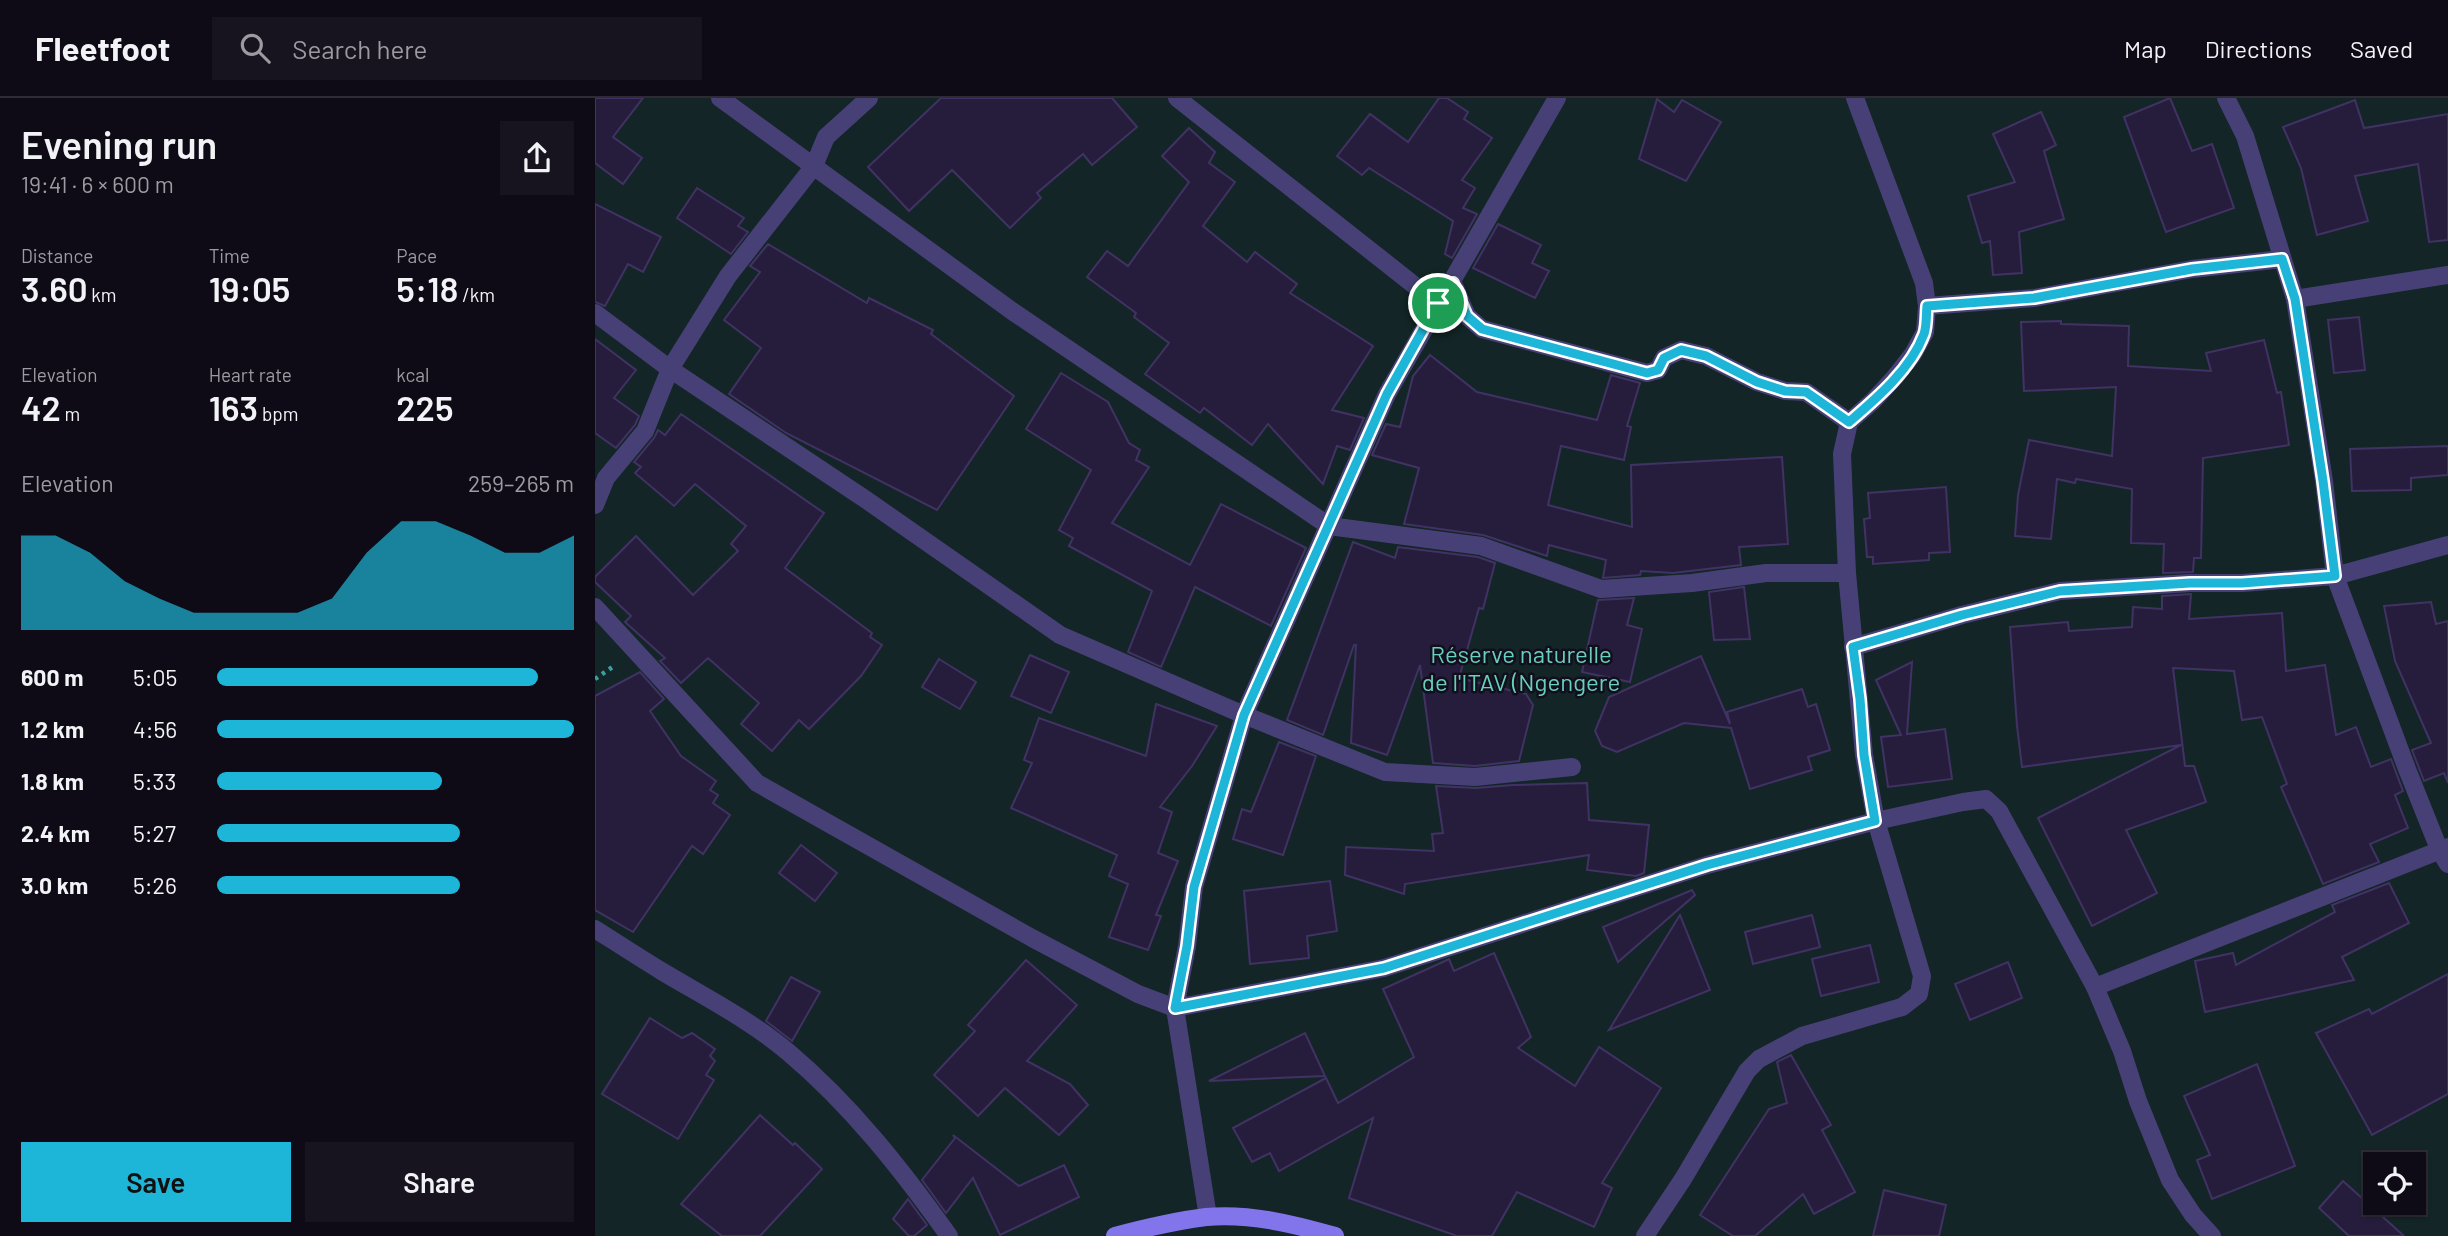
<!DOCTYPE html>
<meta charset="utf-8">
<style>
body{margin:0;font-family:Barlow,sans-serif;background:#17141f;color:#f1f3f6;height:100vh;display:flex;flex-direction:column;font-size:26px;white-space:nowrap}
*{box-sizing:border-box;margin:0}
p{font-size:23px;color:#9b9ba1}
.icon{flex:none;width:38px;height:38px;fill:none;stroke:currentColor;stroke-width:2;stroke-linecap:round;stroke-linejoin:round}
.map{position:relative;flex:1;overflow:hidden}
.drawer{display:flex;flex-direction:column;background:#0e0b16;width:595px}
.drawer>*{flex:none}
.controls{position:absolute;left:1768px;top:1054px;display:grid;gap:14px}
.controls a{display:grid;place-items:center;width:63px;height:63px;border-radius:0px;background:#0e0b16;box-shadow:0 2px 5px #0004,0 0 0 2px #2e2b35;font-size:35px}
.pin{position:absolute;display:grid;place-items:center;width:60px;height:60px;color:#fff;margin:-30px;border:4px solid #fff;border-radius:50%;box-shadow:0 2px 7px #0007}
.round{display:grid;place-items:center;flex:none;width:74px;height:74px;border-radius:0px;background:#17141f}
.summary{display:flex;align-items:center;justify-content:space-between;height:119px;padding:0 21px}
h1{font-size:38px;font-weight:600;line-height:52px}
.stats{display:grid;grid-template-columns:repeat(3,1fr);gap:10px;height:119px;padding:7px 21px}
.stats div{display:grid;align-content:center}
.stats b{font-size:35px;font-weight:600}
.stats small{font-size:19px;font-weight:400}
.stats p{font-size:19px}
.chart{height:196px;padding:14px 21px}
.chart p{display:flex;justify-content:space-between}
.chart svg{width:100%;height:126px;margin-top:7px;fill:#1eb6d8;opacity:.7}
.primary-button{display:flex;gap:14px;margin-top:auto;padding:14px 21px}
.primary-button a{flex:1;height:80px;border-radius:0px;background:#1eb6d8;color:#111;font-size:28px;font-weight:600;line-height:80px;text-align:center}
.primary-button a+a{background:#17141f;color:#f1f3f6}
ul{padding:0 21px;list-style:none;font-size:23px}
li{display:grid;grid-template-columns:112px 84px 1fr;align-items:center;height:52px}
li i{height:18px;border-radius:9px;background:#1eb6d8}
header{display:flex;align-items:center;gap:42px;box-sizing:border-box;height:98px;padding:0 35px;background:#0e0b16;border-bottom:2px solid #2e2b35}
header strong{font-size:33px}
nav{display:flex;gap:38px;margin-inline-start:auto;font-size:24px}
.search{width:490px;height:63px;background:#17141f;display:flex;align-items:center;gap:18px;box-sizing:border-box;padding:0 24px;border-radius:0px;color:#9b9ba1;font-size:26px}
main{display:flex;flex:1;min-height:0}
.map>svg:first-child{display:block}
.green{fill:#132526;fill-rule:evenodd}
.building{fill:#261d3c;stroke:#413264;stroke-width:2}
.lines{fill:none;stroke-linecap:round;stroke-linejoin:round}
.path{stroke:#3d9ea1;stroke-width:4.5;stroke-dasharray:3.5 5;stroke-linecap:butt}
.lane{stroke:#474076;stroke-width:18}
.street{stroke:#474076;stroke-width:18}
.secondary{stroke:#8275ec;stroke-width:18}
.route-casing{stroke:#fff;stroke-width:14}
.route{stroke:#1eb6d8;stroke-width:9}
.labels{text-anchor:middle;dominant-baseline:central;stroke-width:5;stroke-linejoin:round;paint-order:stroke}
.park-label{font-size:24px;fill:#68cebd;stroke:#120f1d}
</style>
<header>
<strong>Fleetfoot</strong>
<div class="search"><svg class="icon" aria-label="search" viewBox="0 0 24 24"><circle cx="10" cy="10" r="6"/><path d="M15 15l6 6"/></svg>Search here</div>
<nav><a>Map</a><a>Directions</a><a>Saved</a></nav>
</header>
<main>
<section class="drawer">
<div class="summary"><div><h1>Evening run</h1><p>19:41 · 6 × 600 m</p></div><a class="round"><svg class="icon" aria-label="share" viewBox="0 0 24 24"><path d="M12 15V3M7 8l5-5 5 5M5 13v7h14v-7"/></svg></a></div>
<div class="stats">
<div><p>Distance</p><b>3.60<small> km</small></b></div>
<div><p>Time</p><b>19:05</b></div>
<div><p>Pace</p><b>5:18<small> /km</small></b></div>
</div>
<div class="stats">
<div><p>Elevation</p><b>42<small> m</small></b></div>
<div><p>Heart rate</p><b>163<small> bpm</small></b></div>
<div><p>kcal</p><b>225</b></div>
</div>
<div class="chart"><p><span>Elevation</span>259–265 m</p>
<svg viewBox="0 0 160 44" preserveAspectRatio="none"><path d="M0 44V11L10 11L20 17L30 27L40 33L50 38L60 38L70 38L80 38L90 33L100 17L110 6L120 6L130 11L140 17L150 17L160 11V44z"/></svg>
</div>
<ul>
<li><b>600 m</b>5:05<i style="width:90%"></i></li>
<li><b>1.2 km</b>4:56<i style="width:100%"></i></li>
<li><b>1.8 km</b>5:33<i style="width:63%"></i></li>
<li><b>2.4 km</b>5:27<i style="width:68%"></i></li>
<li><b>3.0 km</b>5:26<i style="width:68%"></i></li>
</ul>
<div class="primary-button"><a>Save</a><a>Share</a></div>
</section>
<div class="map">
<svg width="1853" height="1138" viewBox="0 0 1853 1138">
<rect width="100%" height="100%" fill="#120f1d"/>
<path class="green" d="M0,0H1853V1138H0ZM1780,1066H1818V1104H1780Z"/>
<g class="building">
<polygon points="0,0 48,0 18,39 47,60 28,86 0,65"/>
<polygon points="346,0 517,0 542,29 497,67 488,56 442,95 446,100 415,130 357,72 314,113 273,69"/>
<polygon points="844,0 852,0 873,14 869,21 897,40 867,82 880,90 868,110 882,116 857,160 850,156 858,123 774,70 767,77 742,58 775,16 813,44"/>
<polygon points="1575,0 1597,53 1617,46 1639,110 1571,134 1529,19"/>
<polygon points="1062,1 1079,14 1087,2 1126,24 1091,83 1044,61"/>
<polygon points="1760,2 1769,30 1853,16 1853,142 1834,144 1823,66 1760,78 1773,123 1722,137 1706,70 1688,29"/>
<polygon points="1446,14 1461,47 1449,53 1469,121 1424,134 1427,175 1398,177 1395,143 1387,145 1373,98 1420,84 1398,36"/>
<polygon points="594,30 620,54 614,65 640,84 608,128 652,164 660,154 702,186 695,195 778,248 737,312 769,320 755,352 742,348 728,386 673,326 657,347 609,310 605,315 550,276 574,245 539,219 541,215 492,179 512,153 533,168 594,84 567,58"/>
<polygon points="102,90 149,120 143,128 153,134 136,156 82,120"/>
<polygon points="0,106 66,139 48,174 33,166 10,208 0,204"/>
<polygon points="903,126 946,147 937,165 954,173 940,200 878,170"/>
<polygon points="173,146 272,205 274,200 338,232 336,236 419,298 342,412 191,335 134,296 166,250 129,222 165,174 155,168"/>
<polygon points="1764,219 1770,272 1739,275 1733,222"/>
<polygon points="1466,223 1466,226 1534,228 1533,268 1616,273 1611,255 1669,242 1682,295 1686,294 1694,347 1608,360 1606,460 1599,460 1598,474 1568,475 1569,446 1536,445 1537,391 1481,381 1480,385 1462,381 1456,441 1420,438 1423,397 1434,342 1517,358 1521,289 1429,293 1426,224"/>
<polygon points="0,241 41,272 19,300 44,318 40,327 21,350 0,335"/>
<polygon points="835,257 882,294 1002,322 1016,277 1045,285 1032,328 1036,329 1029,362 966,348 953,407 1037,429 1036,367 1187,359 1193,446 1144,449 1146,467 1078,475 1046,473 1045,477 1008,480 1011,462 954,447 952,458 888,437 809,426 824,370 777,357 791,326 805,329 818,278"/>
<polygon points="466,275 513,304 534,345 545,352 541,362 554,369 517,425 595,467 626,406 711,450 676,528 600,489 566,569 533,554 557,493 474,448 478,440 464,432 496,372 431,331"/>
<polygon points="86,316 229,415 190,470 277,535 275,539 287,547 266,578 214,631 204,622 177,653 146,626 164,605 113,560 86,585 65,563 70,560 30,524 36,518 0,484 0,479 41,438 98,497 143,453 136,446 151,428 100,386 79,408 40,375 46,369 39,364 59,340 63,332 70,337"/>
<polygon points="1853,348 1853,377 1816,380 1816,392 1757,393 1755,351"/>
<polygon points="1351,389 1355,454 1334,455 1334,462 1278,466 1278,459 1272,459 1269,421 1275,420 1273,395"/>
<polygon points="758,444 800,460 803,449 883,459 900,465 888,511 884,510 864,580 931,596 938,607 924,663 880,668 838,665 825,567 792,657 756,645 761,547 759,547 728,637 692,622"/>
<polygon points="1149,489 1155,541 1119,542 1114,494"/>
<polygon points="1596,496 1594,521 1687,515 1691,573 1730,567 1741,637 1761,629 1776,669 1796,661 1808,693 1800,697 1813,730 1775,746 1784,764 1728,786 1686,689 1692,686 1667,619 1647,622 1639,573 1578,570 1590,668 1599,668 1611,704 1531,732 1562,795 1497,828 1443,720 1586,647 1427,669 1422,628 1415,529 1473,524 1474,533 1537,529 1538,509 1567,511 1567,498"/>
<polygon points="1039,500 1032,527 1047,531 1035,584 987,574 1003,502"/>
<polygon points="1836,504 1841,526 1853,523 1853,685 1849,675 1829,683 1817,652 1836,645 1800,563 1789,508"/>
<polygon points="435,557 474,574 456,615 416,598"/>
<polygon points="1106,558 1135,626 1132,614 1207,591 1213,609 1221,606 1235,652 1213,659 1217,672 1155,691 1136,630 1089,625 1022,654 1007,648 1000,633 1014,599"/>
<polygon points="344,561 381,584 365,611 327,589"/>
<polygon points="1317,564 1312,636 1350,631 1357,681 1293,689 1286,639 1306,637 1281,582"/>
<polygon points="45,574 69,601 55,613 86,658 121,683 115,692 123,697 118,705 135,717 108,756 97,748 38,834 0,812 0,598"/>
<polygon points="561,606 622,628 597,668 565,709 577,714 563,755 583,763 561,817 566,818 553,852 514,839 533,786 514,778 522,757 416,710 437,665 429,662 444,620 551,658"/>
<polygon points="684,644 721,658 688,757 638,741 647,711 656,714"/>
<polygon points="992,685 994,722 1054,727 1049,775 1041,778 992,772 994,757 810,786 809,796 750,777 751,749 839,753 837,736 848,735 841,688 881,690 918,687"/>
<polygon points="206,747 242,775 220,803 184,775"/>
<polygon points="735,783 742,833 712,838 714,860 655,866 649,793"/>
<polygon points="1794,785 1814,825 1747,859 1759,882 1610,914 1600,863 1638,855 1641,867 1740,814 1737,807"/>
<polygon points="1097,792 1100,797 1023,864 1008,829"/>
<polygon points="1085,817 1115,892 1014,932"/>
<polygon points="1217,817 1225,849 1158,866 1150,834"/>
<polygon points="1275,847 1284,884 1226,898 1217,861"/>
<polygon points="899,855 936,939 923,950 980,988 1004,949 1066,990 1007,1085 1017,1090 999,1129 922,1094 897,1138 862,1138 754,1100 778,1020 684,1073 675,1055 657,1064 638,1030 731,980 743,1005 819,959 788,891 850,863 854,861 859,873"/>
<polygon points="431,862 482,907 432,963 475,986 493,1007 464,1037 410,990 383,1018 339,977 380,933 373,927"/>
<polygon points="1413,864 1427,900 1375,922 1360,886"/>
<polygon points="1853,876 1853,996 1777,1037 1721,935 1774,911 1777,916"/>
<polygon points="196,879 225,894 197,943 171,923"/>
<polygon points="55,920 87,940 97,935 120,951 115,958 120,963 111,977 119,982 83,1041 7,996"/>
<polygon points="710,935 730,978 614,983"/>
<polygon points="1196,957 1236,1027 1227,1032 1260,1094 1219,1116 1208,1096 1160,1138 1138,1138 1105,1117 1174,1011 1192,1005 1182,964"/>
<polygon points="1662,966 1700,1068 1617,1101 1602,1062 1615,1057 1589,998"/>
<polygon points="165,1017 198,1047 200,1045 227,1071 165,1138 127,1138 86,1106"/>
<polygon points="358,1037 424,1088 469,1067 484,1099 405,1137 378,1080 351,1115 327,1082 360,1040"/>
<polygon points="1748,1083 1809,1138 1754,1138 1724,1110"/>
<polygon points="1289,1092 1351,1107 1344,1138 1278,1138"/>
<polygon points="313,1101 332,1127 319,1138 314,1138 298,1121"/>
</g>
<g class="lines">
<polyline class="path" points="0,581 19,568"/>
<polyline class="lane" points="649,617 790,674 880,679 977,669"/>
<g class="street">
<polyline points="125,0 417,213 734,428 886,448 1006,491 1097,485 1171,475 1252,475"/>
<polyline points="582,0 843,206"/>
<polyline points="1631,0 1650,38 1700,201 1729,383 1740,478 1812,671 1844,751 1853,766"/>
<polyline points="858,185 872,218 887,231 1052,275 1063,272 1069,260 1086,252 1111,258 1162,284 1190,293 1211,294 1254,324"/>
<polyline points="1700,201 1853,177"/>
<polyline points="1332,208 1439,200 1597,171 1687,161"/>
<polyline points="0,215 75,271 270,401 465,537 649,617"/>
<polyline points="0,407 11,380 50,333 75,271 133,178 219,68 231,39 274,0"/>
<polyline points="0,509 162,685 437,840 543,896 580,910 789,870 1112,767 1281,723 1368,704 1391,701 1404,713 1500,889 1527,953 1543,1003 1575,1082 1598,1117 1617,1138"/>
<polyline points="1258,549 1367,517 1465,493 1595,485 1647,485 1740,478 1853,447"/>
<path d="M0,831C22,845 45,860 68,874C110,899 155,922 193,954C256,1007 307,1072 354,1138"/>
<polyline points="1500,889 1853,749"/>
<polyline points="613,1119 580,910 592,848 599,789 649,617 792,296 962,0"/>
<polyline points="1050,1138 1088,1081 1152,973 1164,961 1207,938 1307,909 1324,896 1327,878 1281,723 1269,657 1252,475 1247,356 1254,324 1278,303 1300,279 1318,256 1330,234 1332,208 1329,185 1260,0"/>
</g>
<path class="secondary" d="M520,1138C550,1130 580,1123 611,1119C654,1115 699,1126 740,1138"/>
</g>
<g class="lines">
<defs>
<path id="route" d="M1687,161L1700,201L1728,383L1740,478L1647,485H1595L1465,493L1367,517L1258,549L1265,601L1269,657L1280,723L1112,767L789,870L580,910L592,848L599,789L649,617L792,296L843,205L858,185L872,218L887,231L1052,275L1063,272L1069,260L1086,252L1111,258L1162,284L1190,293L1211,294L1254,324C1282,300 1316,271 1329,236C1332,227 1331,217 1332,208L1439,200L1597,171Z"/>
</defs>
<use href="#route" class="route-casing"/>
<use href="#route" class="route"/>
</g>
<g class="labels">
<g class="park-label">
<text x="926" y="555">Réserve naturelle<tspan x="926" dy="28">de l'ITAV (Ngengere</tspan></text>
</g>
</g>
</svg>
<div class="controls">
<a><svg class="icon" aria-label="locate" viewBox="0 0 24 24"><circle cx="12" cy="12" r="6"/><path d="M12 2v4M12 18v4M2 12h4M18 12h4"/></svg></a>
</div>
<div class="pin" style="left:843px;top:205px;background:#1e9e55"><svg class="icon" aria-label="arrive" viewBox="0 0 24 24"><path d="M6 21V4h12l-3 4 3 4H6"/></svg></div>
</div>
</main>
